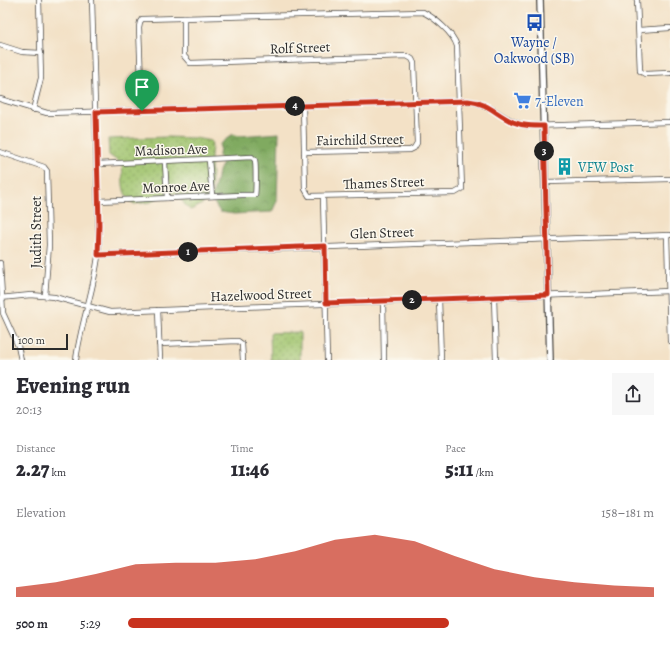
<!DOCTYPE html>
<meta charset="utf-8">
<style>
body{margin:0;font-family:Alegreya,serif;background:#f7f7f7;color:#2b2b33;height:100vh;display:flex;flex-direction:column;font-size:15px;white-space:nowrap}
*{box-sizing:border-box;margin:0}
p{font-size:13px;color:#7c7c81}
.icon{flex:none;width:22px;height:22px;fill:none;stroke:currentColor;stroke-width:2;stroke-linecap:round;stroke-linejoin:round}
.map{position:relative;height:360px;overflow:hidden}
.details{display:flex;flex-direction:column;background:#fff;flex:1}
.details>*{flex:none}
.scale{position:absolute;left:12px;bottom:10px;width:56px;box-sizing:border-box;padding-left:4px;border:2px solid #2b2b2b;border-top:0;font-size:11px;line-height:14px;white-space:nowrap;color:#2b2b2b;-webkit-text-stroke:3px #fbf7ec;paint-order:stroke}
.pin{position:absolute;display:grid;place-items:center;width:34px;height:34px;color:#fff;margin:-41px -17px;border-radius:50% 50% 50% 0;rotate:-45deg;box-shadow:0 0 4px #0007}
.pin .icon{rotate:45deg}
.km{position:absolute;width:20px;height:20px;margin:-10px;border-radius:50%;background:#222;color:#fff;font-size:11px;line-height:20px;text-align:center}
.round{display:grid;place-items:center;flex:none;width:42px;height:42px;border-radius:0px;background:#f7f7f7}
.head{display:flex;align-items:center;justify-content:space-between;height:68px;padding:0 16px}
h1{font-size:22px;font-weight:800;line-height:30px}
.metrics{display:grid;grid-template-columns:repeat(3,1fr);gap:6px;height:68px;padding:4px 16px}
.metrics div{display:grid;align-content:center}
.metrics b{font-size:20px;font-weight:800}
.metrics small{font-size:11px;font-weight:400}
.metrics p{font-size:11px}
.chart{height:112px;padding:8px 16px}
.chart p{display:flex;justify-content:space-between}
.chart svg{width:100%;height:72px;margin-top:4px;fill:#c8321e;opacity:.7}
ul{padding:0 16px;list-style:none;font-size:13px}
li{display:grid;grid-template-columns:64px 48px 1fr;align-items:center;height:30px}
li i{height:10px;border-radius:5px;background:#c8321e}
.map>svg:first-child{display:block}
.grass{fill:url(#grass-dots);stroke:#66784c}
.forest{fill:url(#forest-crowns);stroke:#566a46}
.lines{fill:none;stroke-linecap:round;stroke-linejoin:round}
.minor-casing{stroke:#494642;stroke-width:6}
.major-casing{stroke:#494642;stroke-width:8}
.minor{stroke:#fff;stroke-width:4.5}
.major{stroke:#fff;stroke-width:5.5}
.route-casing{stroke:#fff;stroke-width:8}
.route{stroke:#c8321e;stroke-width:5}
.labels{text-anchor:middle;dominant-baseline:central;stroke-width:3;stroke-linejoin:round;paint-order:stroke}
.transit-label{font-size:14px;fill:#164399;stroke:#fbf7ec}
.street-label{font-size:14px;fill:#2b2b2b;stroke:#fbf7ec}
.shop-label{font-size:14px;fill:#366cbe;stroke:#fbf7ec;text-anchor:start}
.culture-label{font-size:14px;fill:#0d838f;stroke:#fbf7ec;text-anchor:start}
</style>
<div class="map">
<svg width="670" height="360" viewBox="0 0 670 360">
<defs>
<pattern id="grass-dots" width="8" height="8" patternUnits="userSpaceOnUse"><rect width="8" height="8" fill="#a0c46e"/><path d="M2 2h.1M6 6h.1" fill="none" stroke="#839f5b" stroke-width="1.8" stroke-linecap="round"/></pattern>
<pattern id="forest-crowns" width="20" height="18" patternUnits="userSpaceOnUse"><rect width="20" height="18" fill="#80aa61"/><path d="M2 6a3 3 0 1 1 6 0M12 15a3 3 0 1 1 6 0" fill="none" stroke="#698b50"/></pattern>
</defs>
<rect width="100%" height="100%" fill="#fbf7ec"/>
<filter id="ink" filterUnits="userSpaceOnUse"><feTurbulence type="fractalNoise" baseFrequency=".025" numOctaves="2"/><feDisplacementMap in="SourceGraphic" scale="8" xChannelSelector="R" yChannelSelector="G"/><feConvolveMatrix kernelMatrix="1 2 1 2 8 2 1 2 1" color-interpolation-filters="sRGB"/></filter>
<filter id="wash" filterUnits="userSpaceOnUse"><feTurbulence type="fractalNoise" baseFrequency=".012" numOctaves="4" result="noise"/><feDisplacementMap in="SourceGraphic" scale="16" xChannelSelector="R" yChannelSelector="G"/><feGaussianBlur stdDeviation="0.9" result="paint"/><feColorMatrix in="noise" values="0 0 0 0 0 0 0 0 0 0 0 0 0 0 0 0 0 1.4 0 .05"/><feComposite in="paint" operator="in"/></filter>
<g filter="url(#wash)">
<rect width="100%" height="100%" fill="#f3e1c6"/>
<g class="grass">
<path d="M167,137L195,138L211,141C213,147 211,151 211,157C211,181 219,200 190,210C184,205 181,198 175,193L160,196L151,202L134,204C119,193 124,180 122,164L109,155L108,139Z"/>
<polygon points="300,332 300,360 271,360 270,333"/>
</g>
<path class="forest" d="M279,133L277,201L272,212L234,214L220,212L211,198C216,187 216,175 222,165L219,156L220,144L233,134L239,136Z"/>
</g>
<g filter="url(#ink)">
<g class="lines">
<defs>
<g id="minor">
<polyline points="637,0 640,71 645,74 670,73"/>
<polyline points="184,18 184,56 190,63 407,56 412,59 414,63 417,143 414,148 410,150 304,152"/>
<polyline points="639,30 670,28"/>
<polyline points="0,45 22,52 41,53"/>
<path d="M0,99L47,113L468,101C492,103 506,123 529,126L670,122"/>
<polyline points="33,110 41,78 39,0"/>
<path d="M142,111L139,27L140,22L142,19L423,12C435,18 453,33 457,46L462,189L455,193L309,196L305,189L303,106"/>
<polyline points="0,152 44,167 47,171 49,245 45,296"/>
<polyline points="209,160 212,196"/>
<polyline points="165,162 167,198"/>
<path d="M97,164L252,157L255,160C256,165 256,192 255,195H242L98,201"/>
<polyline points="545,182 670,179"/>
<polyline points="323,196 327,360"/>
<polyline points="667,235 670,341"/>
<polyline points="98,255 670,235"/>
<polyline points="0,263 3,313 18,346 21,360"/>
<polyline points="494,297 496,360"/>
<polyline points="0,298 31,295 54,297 110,312 670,291"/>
<polyline points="439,299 441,360"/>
<polyline points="383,301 384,360"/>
<polyline points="158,310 160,360"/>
<polyline points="159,344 238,341 242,344 243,360"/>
<path d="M76,360C81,321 96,286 99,247L92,0"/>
</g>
<polyline id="major" points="540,0 550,360"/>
</defs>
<use href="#minor" class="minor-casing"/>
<use href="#major" class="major-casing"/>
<use href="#minor" class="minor"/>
<use href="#major" class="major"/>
</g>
</g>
<g class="lines" filter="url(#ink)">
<defs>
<path id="route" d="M468,101C489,103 495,114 513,122C523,126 533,126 544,126L548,295L326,303L325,246L98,255L99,225L96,112Z"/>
</defs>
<use href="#route" class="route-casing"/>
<use href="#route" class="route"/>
</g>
<defs>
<symbol id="bus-bare" viewBox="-9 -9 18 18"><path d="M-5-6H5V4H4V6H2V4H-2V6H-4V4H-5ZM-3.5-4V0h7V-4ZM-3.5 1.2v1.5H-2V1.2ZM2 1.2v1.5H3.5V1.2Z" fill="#1a4fb4" stroke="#fbf7ec" stroke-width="2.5" paint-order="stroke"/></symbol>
<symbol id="supermarket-bare" viewBox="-9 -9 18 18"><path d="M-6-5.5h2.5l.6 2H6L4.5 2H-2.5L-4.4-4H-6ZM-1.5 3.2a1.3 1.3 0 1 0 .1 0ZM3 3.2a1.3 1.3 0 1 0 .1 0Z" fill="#3f7fe0" stroke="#fbf7ec" stroke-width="2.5" paint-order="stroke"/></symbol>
<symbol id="building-bare" viewBox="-9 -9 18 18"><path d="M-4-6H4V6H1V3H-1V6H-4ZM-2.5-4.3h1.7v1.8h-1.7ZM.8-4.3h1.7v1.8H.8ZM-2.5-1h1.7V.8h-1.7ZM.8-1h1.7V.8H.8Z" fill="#0f9aa8" stroke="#fbf7ec" stroke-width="2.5" paint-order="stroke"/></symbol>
</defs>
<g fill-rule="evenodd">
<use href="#bus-bare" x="522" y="10" width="25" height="25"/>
<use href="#supermarket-bare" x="510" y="88" width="25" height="25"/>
<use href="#building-bare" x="552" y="154" width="25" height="25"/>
</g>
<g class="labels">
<g class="transit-label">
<text x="534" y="42">Wayne /<tspan x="534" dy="16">Oakwood (SB)</tspan></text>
</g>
<g class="street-label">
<text transform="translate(300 48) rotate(-2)">Rolf Street</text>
<text transform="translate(360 140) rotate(-1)">Fairchild Street</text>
<text transform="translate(171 150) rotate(-2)">Madison Ave</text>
<text transform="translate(384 183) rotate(-2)">Thames Street</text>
<text transform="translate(176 187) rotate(-2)">Monroe Ave</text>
<text transform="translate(36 232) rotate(-90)">Judith Street</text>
<text transform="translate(382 233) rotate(-2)">Glen Street</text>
<text transform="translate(261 295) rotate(-2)">Hazelwood Street</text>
</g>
<g class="shop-label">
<text x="535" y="101">7-Eleven</text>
</g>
<g class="culture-label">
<text x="578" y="167">VFW Post</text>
</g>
</g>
</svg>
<div class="scale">100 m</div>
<div class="pin" style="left:142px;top:111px;background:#1e9e55"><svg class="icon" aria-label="arrive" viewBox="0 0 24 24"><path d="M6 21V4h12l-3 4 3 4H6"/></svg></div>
<b class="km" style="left:188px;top:252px">1</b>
<b class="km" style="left:412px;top:300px">2</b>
<b class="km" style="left:544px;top:151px">3</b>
<b class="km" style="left:295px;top:106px">4</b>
</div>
<section class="details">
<div class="head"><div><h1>Evening run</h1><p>20:13</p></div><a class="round"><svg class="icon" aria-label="share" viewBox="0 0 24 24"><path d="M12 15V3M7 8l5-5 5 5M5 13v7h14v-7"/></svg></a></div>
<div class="metrics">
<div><p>Distance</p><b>2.27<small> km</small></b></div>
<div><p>Time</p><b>11:46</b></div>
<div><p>Pace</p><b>5:11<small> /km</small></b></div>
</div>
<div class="chart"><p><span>Elevation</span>158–181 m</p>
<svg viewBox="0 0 160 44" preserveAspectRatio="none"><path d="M0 44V38L10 35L20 30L30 24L40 23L50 23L60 21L70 16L80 9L90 6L100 10L110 19L120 27L130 32L140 35L150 37L160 38V44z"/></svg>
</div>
<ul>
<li><b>500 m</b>5:29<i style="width:61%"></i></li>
</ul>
</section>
